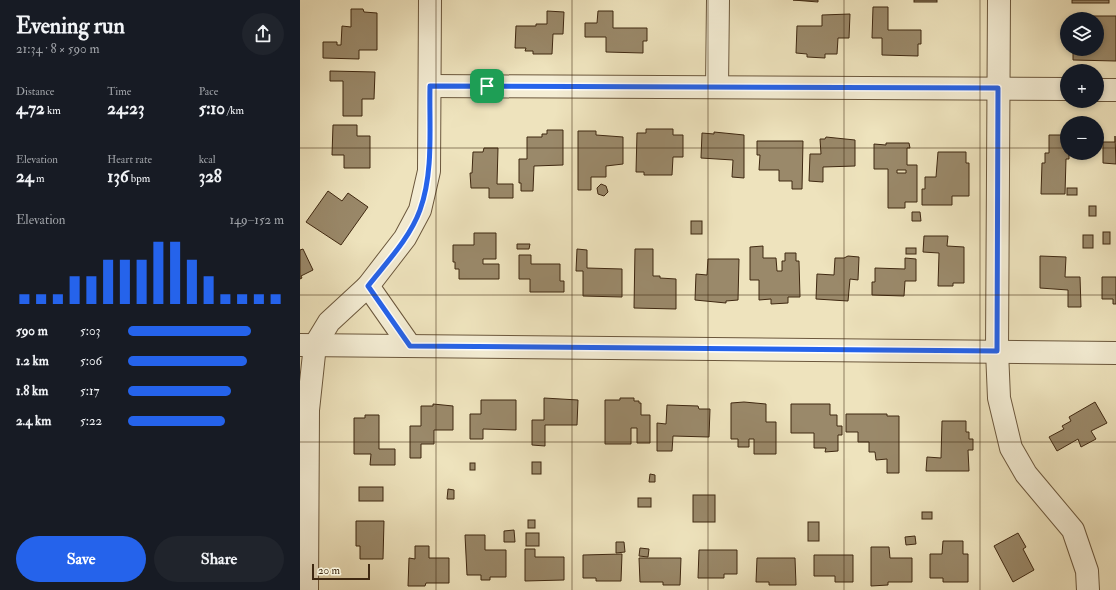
<!DOCTYPE html>
<meta charset="utf-8">
<style>
body{margin:0;font-family:"IM FELL Double Pica",serif;background:#20242c;color:#f1f3f6;height:100vh;display:flex;flex-direction:column;font-size:15px;white-space:nowrap}
*{box-sizing:border-box;margin:0}
p{font-size:13px;color:#9ea1a6}
.icon{flex:none;width:22px;height:22px;fill:none;stroke:currentColor;stroke-width:2;stroke-linecap:round;stroke-linejoin:round}
.map{position:relative;flex:1;overflow:hidden}
.side{display:flex;flex-direction:column;background:#171b24;width:300px}
.side>*{flex:none}
.buttons{position:absolute;left:760px;top:12px;display:grid;gap:8px}
.buttons a{display:grid;place-items:center;width:44px;height:44px;border-radius:50%;background:#171b24;box-shadow:0 2px 6px #0003;font-size:20px}
.scale{position:absolute;left:12px;bottom:10px;width:58px;box-sizing:border-box;padding-left:4px;border:2px solid #3f2811;border-top:0;font-size:11px;line-height:14px;white-space:nowrap;color:#3f2811;-webkit-text-stroke:3px #f4edd4;paint-order:stroke}
.pin{position:absolute;display:grid;place-items:center;width:34px;height:34px;color:#fff;margin:-17px;border-radius:8px;box-shadow:0 2px 6px #0006}
.round{display:grid;place-items:center;flex:none;width:42px;height:42px;border-radius:21px;background:#20242c}
.summary{display:flex;align-items:center;justify-content:space-between;height:68px;padding:0 16px}
h1{font-size:22px;font-weight:800;line-height:30px}
.stats{display:grid;grid-template-columns:repeat(3,1fr);gap:6px;height:68px;padding:4px 16px}
.stats div{display:grid;align-content:center}
.stats b{font-size:17px;font-weight:800}
.stats small{font-size:11px;font-weight:400}
.stats p{font-size:11px}
.chart{height:112px;padding:8px 16px}
.chart p{display:flex;justify-content:space-between}
.chart svg{width:100%;height:72px;margin-top:4px;stroke:#2563eb;stroke-width:6}
.button{display:flex;gap:8px;margin-top:auto;padding:8px 16px}
.button a{flex:1;height:46px;border-radius:24px;background:#2563eb;color:#fff;font-size:16px;font-weight:800;line-height:46px;text-align:center}
.button a+a{background:#20242c;color:#f1f3f6}
ul{padding:0 16px;list-style:none;font-size:13px}
li{display:grid;grid-template-columns:64px 48px 1fr;align-items:center;height:30px}
li i{height:10px;border-radius:5px;background:#2563eb}
main{display:flex;flex:1;min-height:0}
.map>svg:first-child{display:block}
.building{fill:#9a896a;stroke:#3f2811;fill-rule:evenodd}
.lines{fill:none;stroke-linecap:round;stroke-linejoin:round}
.minor-casing{stroke:#6b573c;stroke-width:24}
.minor{stroke:#f4edd4;stroke-width:22}
.route-casing{stroke:#fff;stroke-width:8}
.route{stroke:#2563eb;stroke-width:5}
.grid{fill:none;stroke:#3f2811;stroke-width:1;stroke-opacity:0.55}
</style>
<main>
<section class="side">
<div class="summary"><div><h1>Evening run</h1><p>21:34 · 8 × 590 m</p></div><a class="round"><svg class="icon" aria-label="share" viewBox="0 0 24 24"><path d="M12 15V3M7 8l5-5 5 5M5 13v7h14v-7"/></svg></a></div>
<div class="stats">
<div><p>Distance</p><b>4.72<small> km</small></b></div>
<div><p>Time</p><b>24:23</b></div>
<div><p>Pace</p><b>5:10<small> /km</small></b></div>
</div>
<div class="stats">
<div><p>Elevation</p><b>24<small> m</small></b></div>
<div><p>Heart rate</p><b>136<small> bpm</small></b></div>
<div><p>kcal</p><b>328</b></div>
</div>
<div class="chart"><p><span>Elevation</span>149–152 m</p>
<svg viewBox="0 0 160 44" preserveAspectRatio="none"><path d="M5 44V38M15 44V38M25 44V38M35 44V27M45 44V27M55 44V17M65 44V17M75 44V17M85 44V6M95 44V6M105 44V17M115 44V27M125 44V38M135 44V38M145 44V38M155 44V38"/></svg>
</div>
<ul>
<li><b>590 m</b>5:03<i style="width:79%"></i></li>
<li><b>1.2 km</b>5:06<i style="width:76%"></i></li>
<li><b>1.8 km</b>5:17<i style="width:66%"></i></li>
<li><b>2.4 km</b>5:22<i style="width:62%"></i></li>
</ul>
<div class="button"><a>Save</a><a>Share</a></div>
</section>
<div class="map">
<svg width="816" height="590" viewBox="0 0 816 590">
<rect width="100%" height="100%" fill="#eee3bd"/>
<filter id="stains"><feTurbulence type="fractalNoise" baseFrequency=".005" numOctaves="4"/><feColorMatrix values="0 0 0 0 .2 0 0 0 0 .09 0 0 0 0 .02 0 0 0 .5 -.17"/></filter>
<radialGradient id="worn" r=".72"><stop offset=".6" stop-color="#630" stop-opacity="0"/><stop offset="1" stop-color="#630" stop-opacity=".3"/></radialGradient>
<g class="building">
<polygon points="493,0 518,0 518,2"/>
<rect x="614" y="0" width="23" height="2"/>
<rect x="772" y="0" width="37" height="3"/>
<polygon points="573,7 588,7 588,30 621,30 621,44 618,44 618,56 582,55 582,38 572,38"/>
<polygon points="51,9 63,9 64,12 77,13 77,50 59,50 59,59 23,58 23,42 37,42 37,45 41,45 42,26 51,27"/>
<polygon points="247,11 264,12 263,34 253,34 252,54 233,54 233,51 225,51 226,48 215,48 216,26 236,26 236,24 247,24"/>
<polygon points="298,11 313,11 313,28 347,28 347,41 343,41 343,53 306,52 306,37 285,37 285,23 297,23"/>
<polygon points="550,14 549,38 538,38 537,54 525,54 525,58 507,57 507,54 496,53 497,26 522,26 522,15"/>
<polygon points="790,16 816,16 816,61 773,60 773,49 797,49 797,19 790,19"/>
<polygon points="30,71 75,72 74,99 62,99 62,116 43,116 43,81 30,81"/>
<polygon points="33,125 57,125 57,136 70,136 70,168 44,168 44,155 32,155"/>
<polygon points="346,129 373,129 373,135 383,135 383,157 373,157 372,175 344,175 344,172 336,172 337,133 346,133"/>
<polygon points="247,130 263,130 263,165 234,166 233,191 221,191 221,183 219,183 219,159 227,159 227,137 242,137 242,134 247,134"/>
<polygon points="278,131 296,131 296,135 323,137 323,164 306,166 306,177 291,177 291,190 278,190"/>
<polygon points="414,132 444,135 444,178 432,177 433,160 401,158 402,133 414,134"/>
<polygon points="749,135 766,135 765,152 769,153 769,159 766,159 765,194 741,194 742,163 745,163 745,153 749,153"/>
<polygon points="815,136 816,164 803,163 803,142 815,142"/>
<polygon points="526,137 555,140 555,166 523,167 523,182 509,181 510,154 521,154 520,139 525,139"/>
<polygon points="457,141 503,141 502,189 492,189 492,181 479,181 479,170 459,170 460,155 457,155"/>
<path d="M586,143H609L610,148H607V165H617V202H605V208H588V169H574V144L586,145ZM597,170H606V173H597Z"/>
<polygon points="184,148 198,148 197,184 213,184 213,198 189,198 189,188 171,188 170,173 172,173 173,152 183,152"/>
<polygon points="638,152 666,152 666,163 669,163 669,196 652,196 652,205 622,205 622,189 625,189 625,177 636,177"/>
<polygon points="301,184 306,186 308,192 304,196 298,194 297,188"/>
<rect x="767" y="188" width="10" height="7"/>
<polygon points="28,191 42,201 48,193 68,207 41,245 6,222"/>
<rect x="789" y="206" width="7" height="10"/>
<polygon points="612,212 620,212 621,221 612,221"/>
<rect x="391" y="221" width="11" height="13"/>
<rect x="803" y="232" width="7" height="12"/>
<polygon points="174,233 196,233 196,259 183,259 183,264 199,264 199,279 159,279 159,269 155,269 155,262 153,262 153,245 174,245"/>
<rect x="783" y="235" width="10" height="13"/>
<polygon points="624,236 648,236 647,246 664,247 664,283 653,283 653,286 638,286 639,253 623,252"/>
<polygon points="217,244 230,244 229,249 217,249"/>
<polygon points="463,246 463,258 476,258 477,271 482,271 482,261 485,261 485,253 496,253 496,261 499,261 500,297 488,297 488,303 471,304 471,299 459,300 459,280 450,280 450,247"/>
<rect x="606" y="248" width="10" height="6"/>
<polygon points="3,249 13,270 1,276 2,278 0,279 0,250"/>
<polygon points="277,249 287,250 287,268 322,269 322,297 283,296 283,271 276,271"/>
<polygon points="335,249 353,249 353,276 360,276 360,278 376,279 376,309 334,308"/>
<polygon points="219,255 231,255 231,264 260,264 260,281 264,281 264,292 230,292 230,279 219,279"/>
<polygon points="548,256 559,257 558,280 550,279 548,301 516,299 517,274 534,275 535,258 544,258"/>
<polygon points="740,256 766,257 765,277 780,277 781,307 768,307 768,290 740,288"/>
<polygon points="605,258 616,259 616,281 605,281 604,296 572,295 572,282 575,282 575,268 605,269"/>
<polygon points="408,259 439,259 438,300 426,301 426,303 395,300 396,274 407,275"/>
<polygon points="802,277 816,277 816,304 813,304 813,299 802,299"/>
<polygon points="244,398 278,400 277,425 245,425 245,446 232,445 232,420 244,420"/>
<polygon points="320,398 334,398 334,401 339,401 339,403 341,403 341,415 350,415 350,443 337,443 337,428 331,428 331,444 305,444 305,400 320,400"/>
<polygon points="181,400 216,400 216,430 183,429 183,439 170,439 170,414 181,414"/>
<polygon points="444,402 466,404 466,422 476,422 476,454 454,454 454,439 449,439 449,447 438,447 438,439 431,439 431,403"/>
<polygon points="795,402 807,423 791,431 796,439 781,447 778,439 757,451 749,437 764,429 762,426 771,421 769,417"/>
<polygon points="133,404 153,406 153,430 134,430 134,444 121,444 121,458 110,458 110,426 121,426 121,406 133,406"/>
<polygon points="491,404 530,404 530,415 537,415 537,426 542,426 542,435 538,435 538,451 525,452 526,448 514,448 514,433 491,433"/>
<polygon points="367,405 398,406 399,409 410,409 409,437 373,436 372,451 357,451 357,423 366,424"/>
<polygon points="546,414 587,414 587,416 599,416 599,473 587,473 587,459 576,460 575,452 569,452 569,442 558,442 558,432 546,432"/>
<polygon points="65,415 79,415 79,449 95,449 95,465 70,465 71,454 54,454 54,418 65,418"/>
<polygon points="642,421 666,421 666,432 669,432 669,439 673,439 673,450 668,450 669,471 626,471 627,457 641,458"/>
<rect x="232" y="462" width="9" height="12"/>
<rect x="170" y="463" width="5" height="7"/>
<polygon points="350,474 355,475 355,482 349,482"/>
<rect x="59" y="487" width="24" height="14"/>
<polygon points="148,489 154,490 154,499 147,499"/>
<rect x="393" y="495" width="22" height="27"/>
<rect x="338" y="498" width="13" height="9"/>
<rect x="622" y="512" width="10" height="7"/>
<rect x="228" y="520" width="7" height="8"/>
<polygon points="56,521 84,521 83,559 60,559 60,546 56,546"/>
<rect x="508" y="522" width="11" height="19"/>
<polygon points="214,530 215,542 204,542 204,531"/>
<rect x="226" y="533" width="13" height="13"/>
<polygon points="718,533 726,547 723,549 734,570 713,582 694,546"/>
<polygon points="165,535 185,535 185,550 206,550 206,577 190,577 190,580 181,580 181,575 167,575"/>
<polygon points="615,536 616,544 606,545 605,537"/>
<polygon points="643,541 663,541 663,554 668,554 668,582 643,582 643,578 630,578 630,554 642,554"/>
<polygon points="316,542 324,542 325,552 316,553"/>
<polygon points="115,546 129,546 129,558 149,558 149,583 126,583 125,586 108,586 109,558 115,559"/>
<polygon points="571,547 589,547 590,558 612,558 612,582 588,582 588,585 571,586"/>
<polygon points="340,548 349,549 348,557 339,556"/>
<polygon points="225,549 235,549 235,557 264,557 264,580 225,581"/>
<polygon points="399,550 437,550 437,574 424,574 424,578 398,578"/>
<polygon points="322,554 321,581 296,581 296,578 283,578 283,555"/>
<polygon points="514,555 553,555 553,582 535,582 535,576 514,576"/>
<polygon points="339,558 381,558 380,585 363,585 363,582 340,582"/>
<polygon points="457,558 495,558 496,585 469,585 469,582 456,582"/>
</g>
<g class="lines">
<defs>
<g id="minor">
<polyline points="699,0 697,351 699,398 711,448 726,474 773,530 787,571 788,590"/>
<polyline points="130,86 767,89"/>
<polyline points="417,87 418,0"/>
<polyline points="797,90 816,90"/>
<polyline points="68,286 110,346"/>
<polyline points="0,345 816,353"/>
<polyline points="7,590 8,410 15,345 29,322 68,286 105,238 120,210 129,171 130,0"/>
</g>
</defs>
<use href="#minor" class="minor-casing"/>
<use href="#minor" class="minor"/>
</g>
<g class="lines">
<defs>
<path id="route" d="M130,86L698,88L697,351L110,346L68,286C86,263 110,238 120,210C134,171 129,126 130,86Z"/>
</defs>
<use href="#route" class="route-casing"/>
<use href="#route" class="route"/>
</g>
<path class="grid" d="M136,0V590M272,0V590M408,0V590M544,0V590M680,0V590M0,148H767M797,148H816M0,295H816M0,442H816"/>
<rect width="100%" height="100%" filter="url(#stains)"/>
<rect width="100%" height="100%" fill="url(#worn)"/>
</svg>
<div class="buttons">
<a><svg class="icon" aria-label="layers" viewBox="0 0 24 24"><path d="M12 4l9 5-9 5-9-5zM3 14l9 5 9-5"/></svg></a>
<a>+</a>
<a>−</a>
</div>
<div class="scale">20 m</div>
<div class="pin" style="left:187px;top:86px;background:#1e9e55"><svg class="icon" aria-label="arrive" viewBox="0 0 24 24"><path d="M6 21V4h12l-3 4 3 4H6"/></svg></div>
</div>
</main>
